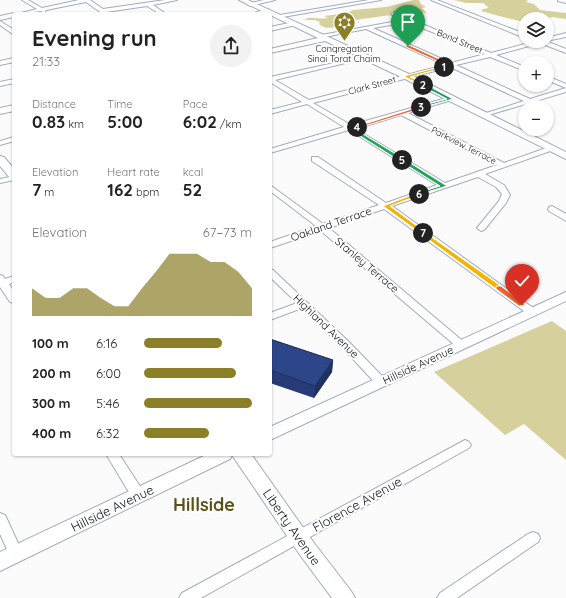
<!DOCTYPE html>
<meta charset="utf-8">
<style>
body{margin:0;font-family:Quicksand,sans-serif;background:#f2f2f2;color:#222;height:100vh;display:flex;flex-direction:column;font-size:15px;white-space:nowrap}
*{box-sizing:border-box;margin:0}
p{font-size:13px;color:#767676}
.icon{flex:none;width:22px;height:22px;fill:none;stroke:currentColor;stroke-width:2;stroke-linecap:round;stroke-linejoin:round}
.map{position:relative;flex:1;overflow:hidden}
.drawer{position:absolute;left:12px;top:12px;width:260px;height:444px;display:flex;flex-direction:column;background:#fff;border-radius:4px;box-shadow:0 1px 3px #0004}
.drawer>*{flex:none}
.fabs{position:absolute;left:518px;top:12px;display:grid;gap:8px}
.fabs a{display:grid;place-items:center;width:36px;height:36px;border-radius:50%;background:#fff;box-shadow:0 1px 3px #0004;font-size:20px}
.pin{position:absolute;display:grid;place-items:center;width:34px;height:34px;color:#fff;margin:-41px -17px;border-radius:50% 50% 50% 0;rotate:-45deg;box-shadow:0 0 4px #0007}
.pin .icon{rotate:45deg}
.km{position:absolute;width:20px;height:20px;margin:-10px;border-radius:50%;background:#222;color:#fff;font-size:11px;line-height:20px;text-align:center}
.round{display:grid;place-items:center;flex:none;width:42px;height:42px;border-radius:21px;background:#f2f2f2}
.head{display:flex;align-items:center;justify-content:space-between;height:68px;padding:0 20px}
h1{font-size:22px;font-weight:700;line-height:30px}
.figures{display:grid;grid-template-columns:repeat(3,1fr);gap:6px;height:68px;padding:4px 20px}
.figures div{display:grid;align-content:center}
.figures b{font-size:17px;font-weight:700}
.figures small{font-size:11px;font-weight:400}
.figures p{font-size:11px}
.chart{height:112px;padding:8px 20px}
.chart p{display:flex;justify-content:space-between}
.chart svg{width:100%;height:72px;margin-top:4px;fill:#8b8027;opacity:.7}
ul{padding:0 20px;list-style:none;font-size:13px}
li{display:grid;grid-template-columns:64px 48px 1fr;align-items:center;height:30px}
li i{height:10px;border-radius:5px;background:#8b8027}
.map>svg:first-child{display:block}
.green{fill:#d6d09c}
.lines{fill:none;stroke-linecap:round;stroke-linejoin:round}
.street-casing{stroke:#a1acc3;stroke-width:2}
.secondary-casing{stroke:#a1acc3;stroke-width:2}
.street{fill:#fff;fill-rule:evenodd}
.secondary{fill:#fff;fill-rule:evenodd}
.wall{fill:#273c76}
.shaded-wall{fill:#203160}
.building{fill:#2d4689;stroke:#203160}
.split-1{fill:#f0652b;stroke:#fff}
.split-2{fill:#f5b400;stroke:#fff}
.split-3{fill:#22a559;stroke:#fff}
.split-4{fill:#f0652b;stroke:#fff}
.split-5{fill:#22a559;stroke:#fff}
.split-6{fill:#22a559;stroke:#fff}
.split-7{fill:#f5b400;stroke:#fff}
.split-8{fill:#f5b400;stroke:#fff}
.split-9{fill:#f0652b;stroke:#fff}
.labels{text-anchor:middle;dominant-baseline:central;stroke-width:4;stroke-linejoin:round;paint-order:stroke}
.far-street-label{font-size:9px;fill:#0e121a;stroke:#fff}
.far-poi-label{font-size:9px;fill:#0e121a;stroke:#fff}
.street-label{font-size:11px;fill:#0e121a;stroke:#fff}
.near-street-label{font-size:13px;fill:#0e121a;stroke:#fff}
.near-district-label{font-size:18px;font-weight:bold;fill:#5a5215;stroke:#fff}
</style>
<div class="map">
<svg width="566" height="598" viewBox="0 0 566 598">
<rect width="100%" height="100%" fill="#fbfbfb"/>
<g class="green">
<path d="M413,0H419L421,4L426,7L422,8L427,13L402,11L393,13L394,15C379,16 364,19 349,21C343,22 338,20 333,23L337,27C330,28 324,29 319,24L320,22L315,20H304C311,15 319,20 328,18L324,16L347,13L353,10L386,7Z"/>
<path d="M454,0H528L526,2L534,4L540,10L566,13V19L552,17L545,19H525V22C510,19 496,15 481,11L483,9L489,8L483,3H466Z"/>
<polygon points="552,321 566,331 566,460 524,424 505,435 434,372"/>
</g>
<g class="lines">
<defs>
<g id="street">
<polygon points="22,0 28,0 42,8 79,0 90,0 103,9 165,0 177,0 153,5 166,14 160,14 147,6 106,12 109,14 103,14 86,2 46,10 44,13 41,11 17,14 37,9"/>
<polygon points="264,0 275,0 250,6 247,4"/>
<polygon points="369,0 381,0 277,18 274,16"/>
<polygon points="431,0 437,0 525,34 525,38"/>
<polygon points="558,0 566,0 566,3 558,1"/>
<polygon points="267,9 269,10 269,12 251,14"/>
<path d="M394,12L491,53L536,41H547V38L566,33V37L546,41L566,49V53L540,43L496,55L525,67V71L490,57L456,65L530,99L566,88V92L485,116L480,115L524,101L450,67L313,103L351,125L450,97L452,98V100L408,113L504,163L549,147H552L556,149L485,174L504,185L510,195L506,203L484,230L481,231L477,228L499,201L502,194L496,187L478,177L392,206L536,310L537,312L536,314H528L384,209L329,228L465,343L466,345L465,347H457L321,231L270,248V242L316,226L270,191V185L323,224L379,205L312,161V157H318L386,203L437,185L349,130L270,153V149L344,127L307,104L270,114V110L302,102L270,82V77L366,56V58L275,80L309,100L445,65L366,29L319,38L316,36L403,20L392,15L391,14ZM408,22L485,54L451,63L373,28ZM401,115L497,165L445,183L356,129Z"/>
<polygon points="14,13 16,14 14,14 14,17 0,20 0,16"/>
<polygon points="0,21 14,30 14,35 0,25"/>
<polygon points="294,22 296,23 296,25 270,31 270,27"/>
<polygon points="14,58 14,62 0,65 0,61"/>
<polygon points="547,76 566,84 566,88 547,80"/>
<polygon points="14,79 14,83 0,86 0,82"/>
<polygon points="14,137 14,141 0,145 0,141"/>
<polygon points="14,176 14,180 0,183 0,179"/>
<polygon points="552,206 566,214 566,221 549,211 548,209 549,207"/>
<polygon points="270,269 273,270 348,341 385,379 387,382 385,385 377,385 340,345 302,308 270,320 270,313 297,303 270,277"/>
<polygon points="0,275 3,276 5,279 14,276 14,282 9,284 14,292 14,303 10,302 0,287"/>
<polygon points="465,440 469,442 471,445 469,448 201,598 179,598 182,593"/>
<polygon points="106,454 119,454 143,491 145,495 143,499 138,500 133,499"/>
<polygon points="0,513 5,515 7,519 23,554 21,558 16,560 11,558 0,534"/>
<polygon points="533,532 538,534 540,538 538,542 457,598 437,598 440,593 528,534"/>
</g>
<g id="secondary">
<polygon points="239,0 248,0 409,74 566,152 566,159 403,78 325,41 270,53 270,49 318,38"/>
<polygon points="14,105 14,111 0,114 0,108"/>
<polygon points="0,156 4,157 14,169 14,179 10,178 0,166"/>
<polygon points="566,292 566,301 270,440 270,427"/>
<polygon points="208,454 251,454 314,543 351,591 355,598 332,598 300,555 232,455 230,459 0,571 0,552"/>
</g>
</defs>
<use href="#street" class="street-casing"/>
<use href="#secondary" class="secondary-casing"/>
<use href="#street" class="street"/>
<use href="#secondary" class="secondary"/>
</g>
<polygon class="wall" points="270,339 333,360 332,372 314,398 270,383"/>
<polygon class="shaded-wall" points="333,360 332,372 314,398 315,386"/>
<polygon class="building" points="270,339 333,360 315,386 270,370"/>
<polygon class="split-1" points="406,45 409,45 452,65 443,68 443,66 446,65 406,47"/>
<polygon class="split-2" points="443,66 446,67 410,77 425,84 425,86 422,86 404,76"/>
<polygon class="split-3" points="422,84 425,84 453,99 420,108 420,106 447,99 422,86"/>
<polygon class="split-4" points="421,106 423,108 358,128 355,127"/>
<polygon class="split-5" points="355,126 359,127 355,129 404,159 404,161 400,161 349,129"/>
<polygon class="split-6" points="400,159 404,159 447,186 417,195 417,193 440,186 400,161"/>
<polygon class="split-7" points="417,193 422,194 390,206 425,232 426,233 423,235 383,206"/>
<polygon class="split-8" points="423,231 501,286 501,289 496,289 421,234 420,233"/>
<polygon class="split-9" points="496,286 501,286 525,305 519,306 496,289"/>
<defs>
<symbol id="synagogue-pin" viewBox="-11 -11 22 30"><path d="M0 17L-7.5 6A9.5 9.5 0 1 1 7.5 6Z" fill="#8b8027" stroke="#fff"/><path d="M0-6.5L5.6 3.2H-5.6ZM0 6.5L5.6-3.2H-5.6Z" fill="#fff"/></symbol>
</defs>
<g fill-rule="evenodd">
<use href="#synagogue-pin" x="332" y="10" width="25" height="34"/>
</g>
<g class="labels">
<g class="far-street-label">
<text transform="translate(460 41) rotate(23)">Bond Street</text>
<text transform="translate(372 85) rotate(-15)">Clark Street</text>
<text transform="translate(464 145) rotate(27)">Parkview Terrace</text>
</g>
<g class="far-poi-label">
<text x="344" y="48">Congregation<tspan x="344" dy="10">Sinai Torat Chaim</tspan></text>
</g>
<g class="street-label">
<text transform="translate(331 224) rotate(-19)">Oakland Terrace</text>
<text transform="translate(367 265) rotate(40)">Stanley Terrace</text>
<text transform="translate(326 326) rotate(44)">Highland Avenue</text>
<text transform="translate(418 365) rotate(-25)">Hillside Avenue</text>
</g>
<g class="near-street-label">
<text transform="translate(357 504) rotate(-29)">Florence Avenue</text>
<text transform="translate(112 508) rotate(-26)">Hillside Avenue</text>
<text transform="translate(292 527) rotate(55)">Liberty Avenue</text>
</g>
<g class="near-district-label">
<text x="204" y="504">Hillside</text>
</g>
</g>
</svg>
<div class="fabs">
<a><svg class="icon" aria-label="layers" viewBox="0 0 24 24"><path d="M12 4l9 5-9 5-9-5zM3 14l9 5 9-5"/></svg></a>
<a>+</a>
<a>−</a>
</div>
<div class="pin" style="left:408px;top:46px;background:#1e9e55"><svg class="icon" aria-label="arrive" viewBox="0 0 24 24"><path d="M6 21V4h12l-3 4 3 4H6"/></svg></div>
<div class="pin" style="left:522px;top:305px;background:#d93025"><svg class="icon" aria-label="check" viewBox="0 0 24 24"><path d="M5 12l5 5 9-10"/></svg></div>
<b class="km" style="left:444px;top:67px">1</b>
<b class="km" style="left:423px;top:85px">2</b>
<b class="km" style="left:421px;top:107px">3</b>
<b class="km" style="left:357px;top:127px">4</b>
<b class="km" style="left:402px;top:160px">5</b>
<b class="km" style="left:419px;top:194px">6</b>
<b class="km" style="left:423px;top:233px">7</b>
<section class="drawer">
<div class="head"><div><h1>Evening run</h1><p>21:33</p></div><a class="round"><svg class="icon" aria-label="share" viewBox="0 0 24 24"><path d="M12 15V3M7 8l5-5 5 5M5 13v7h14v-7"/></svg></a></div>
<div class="figures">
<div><p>Distance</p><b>0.83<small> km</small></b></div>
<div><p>Time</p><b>5:00</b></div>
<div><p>Pace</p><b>6:02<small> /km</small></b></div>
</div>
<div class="figures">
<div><p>Elevation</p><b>7<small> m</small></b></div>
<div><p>Heart rate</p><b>162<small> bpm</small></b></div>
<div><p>kcal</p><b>52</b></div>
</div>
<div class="chart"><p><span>Elevation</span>67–73 m</p>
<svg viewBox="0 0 160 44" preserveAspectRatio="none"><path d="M0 44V27L10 33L20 33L30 27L40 27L50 33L60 38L70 38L80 27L90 17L100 6L110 6L120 6L130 11L140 11L150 17L160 27V44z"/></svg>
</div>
<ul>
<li><b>100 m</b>6:16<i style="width:72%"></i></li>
<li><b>200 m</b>6:00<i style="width:85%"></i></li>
<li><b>300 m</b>5:46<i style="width:100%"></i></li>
<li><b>400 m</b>6:32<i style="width:60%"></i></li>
</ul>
</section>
</div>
